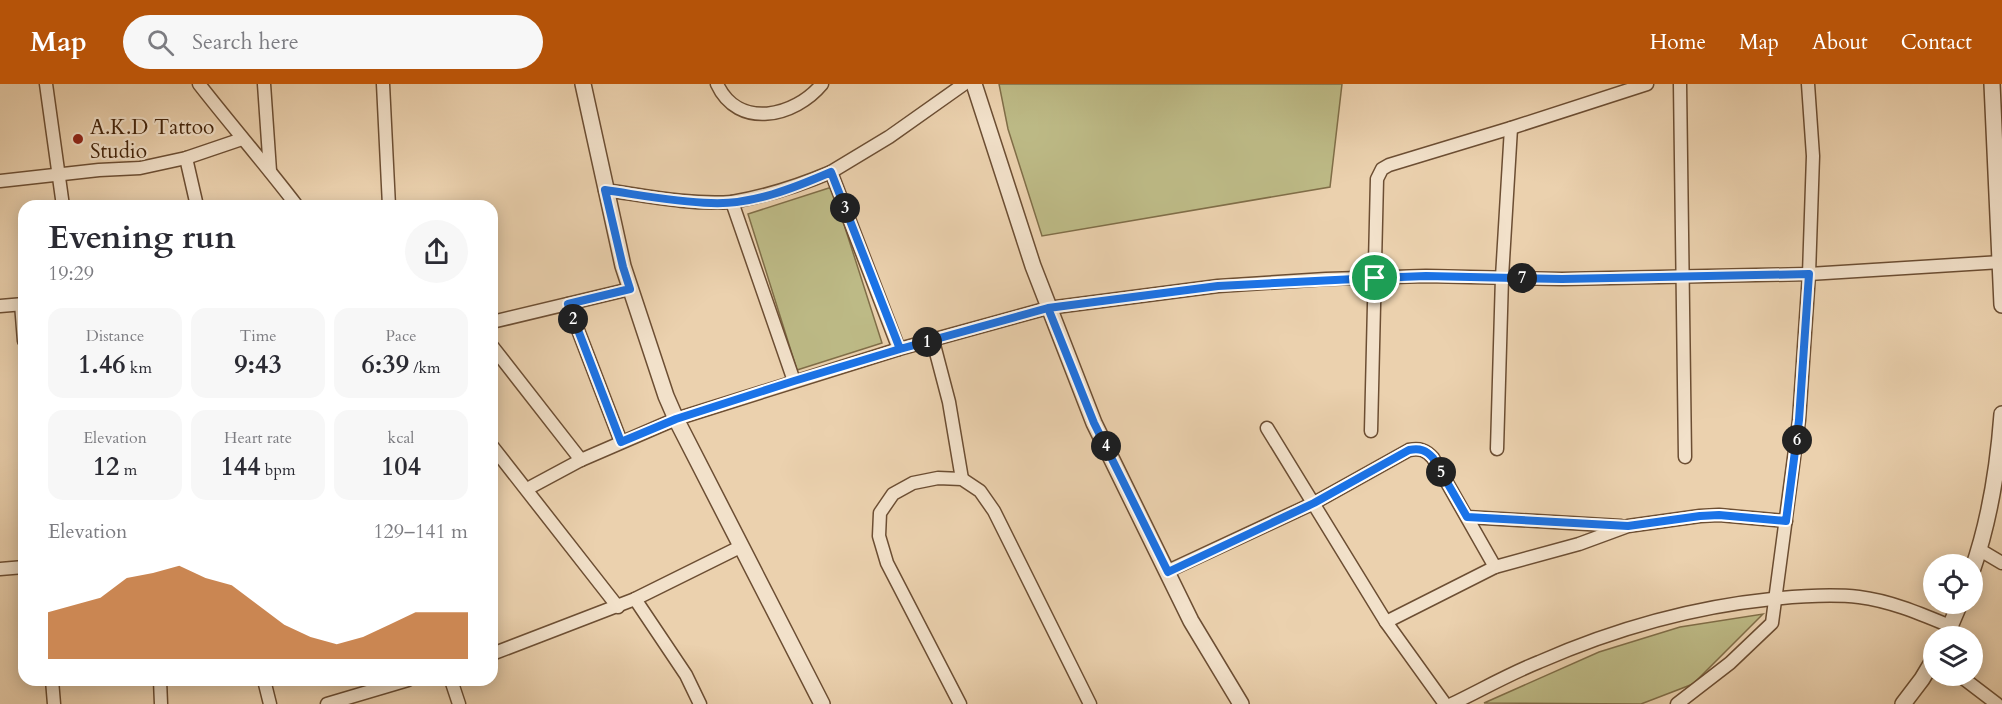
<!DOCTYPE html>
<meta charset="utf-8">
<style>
body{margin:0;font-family:Cardo,serif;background:#f7f7f7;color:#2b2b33;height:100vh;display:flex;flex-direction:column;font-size:22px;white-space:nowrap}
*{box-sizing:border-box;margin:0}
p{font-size:20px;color:#7c7c81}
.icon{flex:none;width:33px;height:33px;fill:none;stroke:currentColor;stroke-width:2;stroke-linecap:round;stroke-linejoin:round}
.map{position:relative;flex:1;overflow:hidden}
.details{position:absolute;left:18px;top:116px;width:480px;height:486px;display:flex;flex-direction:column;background:#fff;border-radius:18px;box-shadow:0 3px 15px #0003}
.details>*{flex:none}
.buttons{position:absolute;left:1923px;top:470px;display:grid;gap:12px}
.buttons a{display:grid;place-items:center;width:60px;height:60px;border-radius:50%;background:#fff;box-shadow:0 3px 15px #0003;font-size:30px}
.pin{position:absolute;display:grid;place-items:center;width:51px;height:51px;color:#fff;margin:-26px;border:3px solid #fff;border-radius:50%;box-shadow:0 2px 6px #0007}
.km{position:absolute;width:30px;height:30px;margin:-15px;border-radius:50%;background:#222;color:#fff;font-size:16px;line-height:30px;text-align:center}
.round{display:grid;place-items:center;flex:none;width:63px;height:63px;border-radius:32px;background:#f7f7f7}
.head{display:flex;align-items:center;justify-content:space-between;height:102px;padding:0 30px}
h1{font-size:33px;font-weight:700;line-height:45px}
.figures{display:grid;grid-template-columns:repeat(3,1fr);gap:9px;height:102px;padding:6px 30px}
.figures div{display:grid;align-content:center;border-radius:15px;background:#f7f7f7;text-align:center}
.figures b{font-size:26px;font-weight:700}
.figures small{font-size:16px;font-weight:400}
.figures p{font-size:16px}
.chart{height:168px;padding:12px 30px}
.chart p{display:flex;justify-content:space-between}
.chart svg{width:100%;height:108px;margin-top:6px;fill:#b45309;opacity:.7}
header{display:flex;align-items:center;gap:36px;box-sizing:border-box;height:84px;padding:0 30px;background:#b45309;color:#fff}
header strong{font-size:28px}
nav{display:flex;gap:33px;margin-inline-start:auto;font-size:21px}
.search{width:420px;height:54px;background:#f7f7f7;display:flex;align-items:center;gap:15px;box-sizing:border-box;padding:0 21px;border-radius:33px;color:#7c7c81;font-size:22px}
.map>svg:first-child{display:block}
.green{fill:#bdba86;stroke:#806e48;stroke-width:1.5}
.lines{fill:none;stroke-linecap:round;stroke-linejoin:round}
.minor-casing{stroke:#6c4e33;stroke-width:15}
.tertiary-casing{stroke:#6c4e33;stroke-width:18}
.minor{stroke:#f2e1ca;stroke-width:12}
.tertiary{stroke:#f2e1ca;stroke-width:15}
.route-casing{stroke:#fff;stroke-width:12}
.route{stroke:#1a73e8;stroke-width:8}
.poi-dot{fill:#8f2418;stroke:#f2e1ca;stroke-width:2}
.labels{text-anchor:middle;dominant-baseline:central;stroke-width:4.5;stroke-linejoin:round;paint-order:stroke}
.poi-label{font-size:21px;fill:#42230a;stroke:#f2e1ca;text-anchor:start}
</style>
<header>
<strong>Map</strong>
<div class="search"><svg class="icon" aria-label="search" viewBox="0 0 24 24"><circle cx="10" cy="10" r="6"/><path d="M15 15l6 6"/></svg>Search here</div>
<nav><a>Home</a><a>Map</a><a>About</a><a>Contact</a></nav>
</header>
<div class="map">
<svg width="2002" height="620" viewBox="0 0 2002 620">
<rect width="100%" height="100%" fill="#ebd1ae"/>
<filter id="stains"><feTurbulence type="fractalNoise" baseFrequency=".00333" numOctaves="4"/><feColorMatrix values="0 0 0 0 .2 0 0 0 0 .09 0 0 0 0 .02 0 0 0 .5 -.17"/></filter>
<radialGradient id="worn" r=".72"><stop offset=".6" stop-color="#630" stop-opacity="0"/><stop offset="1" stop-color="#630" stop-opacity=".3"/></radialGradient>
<g class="green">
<polygon points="999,0 1342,0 1330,103 1042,152 1008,45"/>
<polygon points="832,103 882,259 797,286 748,130"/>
<polygon points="1763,530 1693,600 1641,620 1484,619 1599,568 1680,543"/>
</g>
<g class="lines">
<defs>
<g id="minor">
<polyline points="46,0 63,122"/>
<path d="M199,0C231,41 265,80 297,122"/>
<polyline points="264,0 270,87"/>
<polyline points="383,0 389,122"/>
<path d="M717,0C738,46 795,33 822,0"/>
<polyline points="1680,0 1685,373"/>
<polyline points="186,74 197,122"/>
<polyline points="831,88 889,53 964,0"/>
<polyline points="0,97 99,86 140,84 186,74 242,55"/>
<path d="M605,106C647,112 690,121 732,118"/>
<polyline points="21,220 24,257"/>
<polyline points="568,220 621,358"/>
<polyline points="0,222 24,220"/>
<polyline points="492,238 630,205"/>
<polyline points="933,257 949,318 962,395"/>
<polyline points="492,262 581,376"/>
<path d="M794,297L732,118C767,112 798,102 831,88L899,265"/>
<polyline points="1267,344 1386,538 1445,620"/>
<polyline points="1371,347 1377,95 1382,85 1389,81 1511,44 1647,0"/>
<polyline points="492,362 618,523"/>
<polyline points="1497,365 1502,193 1511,44"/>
<polyline points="527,405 581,376 676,335 899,265 1048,224 1218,202 1326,195 1426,192 1562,195 1809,190 2001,178"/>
<polyline points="1467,433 1621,442"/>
<polyline points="1980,466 2002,479"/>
<polyline points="0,485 24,483"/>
<path d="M1168,487L1314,419L1409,366C1420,364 1426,366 1433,374L1495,483"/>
<polyline points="635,515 686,591 700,620"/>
<polyline points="1386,538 1495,483 1579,460 1628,442 1700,432 1719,431 1786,437"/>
<polyline points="492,570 635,515 742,462"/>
<polyline points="1959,591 1997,620"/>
<polyline points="52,596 54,620"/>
<polyline points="160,596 161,620"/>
<polyline points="264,596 270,620"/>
<polyline points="451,596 459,620"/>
<polyline points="327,620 408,596"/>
<polyline points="960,620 887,479 879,452 880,429 893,410 913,399 938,394 962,395 980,407 994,427 1090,620"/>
<path d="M1452,620C1481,606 1509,590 1539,578C1612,546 1693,523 1772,515C1801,512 1831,510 1859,513C1891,517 1921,530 1950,542"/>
<polyline points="1677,620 1730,579 1772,539 1799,336 1809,190 1813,72 1808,0"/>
</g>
<g id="tertiary">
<polyline points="583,0 623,182 666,312 676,335 822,620"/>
<polyline points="974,0 1033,182 1094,339 1191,537 1241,620"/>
<polyline points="1992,0 2002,221"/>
<path d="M1972,487C1990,436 1998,384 2002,330"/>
<polyline points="1946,552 1960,519"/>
<polyline points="1903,620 1922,595 1934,575"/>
</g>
</defs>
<use href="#minor" class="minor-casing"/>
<use href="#tertiary" class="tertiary-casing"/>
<use href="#minor" class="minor"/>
<use href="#tertiary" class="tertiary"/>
</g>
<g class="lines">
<defs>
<path id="route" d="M1375,194L1218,202L1048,224L900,265L794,297L676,335L621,358L568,220L630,205L623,183L605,106C640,111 676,118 711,119C752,121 794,104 831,88L900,265L1048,224L1094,339L1168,488L1314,419L1409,366C1420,364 1426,366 1433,374L1467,433L1628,442L1700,432L1719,431L1786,437L1799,336L1809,190L1562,195L1426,192L1375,194"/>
</defs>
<use href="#route" class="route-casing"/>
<use href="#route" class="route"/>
</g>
<circle class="poi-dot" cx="78" cy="55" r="6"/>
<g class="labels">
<g class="poi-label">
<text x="90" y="43">A.K.D Tattoo<tspan x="90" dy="24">Studio</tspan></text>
</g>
</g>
<rect width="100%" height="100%" filter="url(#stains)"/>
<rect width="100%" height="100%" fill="url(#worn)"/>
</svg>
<div class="buttons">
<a><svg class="icon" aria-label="locate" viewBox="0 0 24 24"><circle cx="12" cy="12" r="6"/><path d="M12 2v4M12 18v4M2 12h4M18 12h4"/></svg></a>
<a><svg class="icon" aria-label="layers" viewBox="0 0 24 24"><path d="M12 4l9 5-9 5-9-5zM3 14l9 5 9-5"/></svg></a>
</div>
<div class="pin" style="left:1375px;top:194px;background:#1e9e55"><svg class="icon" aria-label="arrive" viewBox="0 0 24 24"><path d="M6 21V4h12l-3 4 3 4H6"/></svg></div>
<b class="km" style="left:927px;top:258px">1</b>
<b class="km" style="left:573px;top:235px">2</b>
<b class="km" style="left:845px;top:124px">3</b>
<b class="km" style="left:1106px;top:362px">4</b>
<b class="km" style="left:1441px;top:388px">5</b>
<b class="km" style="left:1797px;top:356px">6</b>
<b class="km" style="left:1522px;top:194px">7</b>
<section class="details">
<div class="head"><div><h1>Evening run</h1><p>19:29</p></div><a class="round"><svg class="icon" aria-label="share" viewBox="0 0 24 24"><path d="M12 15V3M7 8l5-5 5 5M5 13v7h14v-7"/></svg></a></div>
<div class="figures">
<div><p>Distance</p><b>1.46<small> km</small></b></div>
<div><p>Time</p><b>9:43</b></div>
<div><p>Pace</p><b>6:39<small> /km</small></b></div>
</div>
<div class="figures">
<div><p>Elevation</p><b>12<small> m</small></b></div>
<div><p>Heart rate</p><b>144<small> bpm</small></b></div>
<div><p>kcal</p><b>104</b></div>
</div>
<div class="chart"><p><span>Elevation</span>129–141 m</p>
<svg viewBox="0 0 160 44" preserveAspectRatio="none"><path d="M0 44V25L10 22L20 19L30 11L40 9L50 6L60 11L70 14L80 22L90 30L100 35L110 38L120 35L130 30L140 25L150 25L160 25V44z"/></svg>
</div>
</section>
</div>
